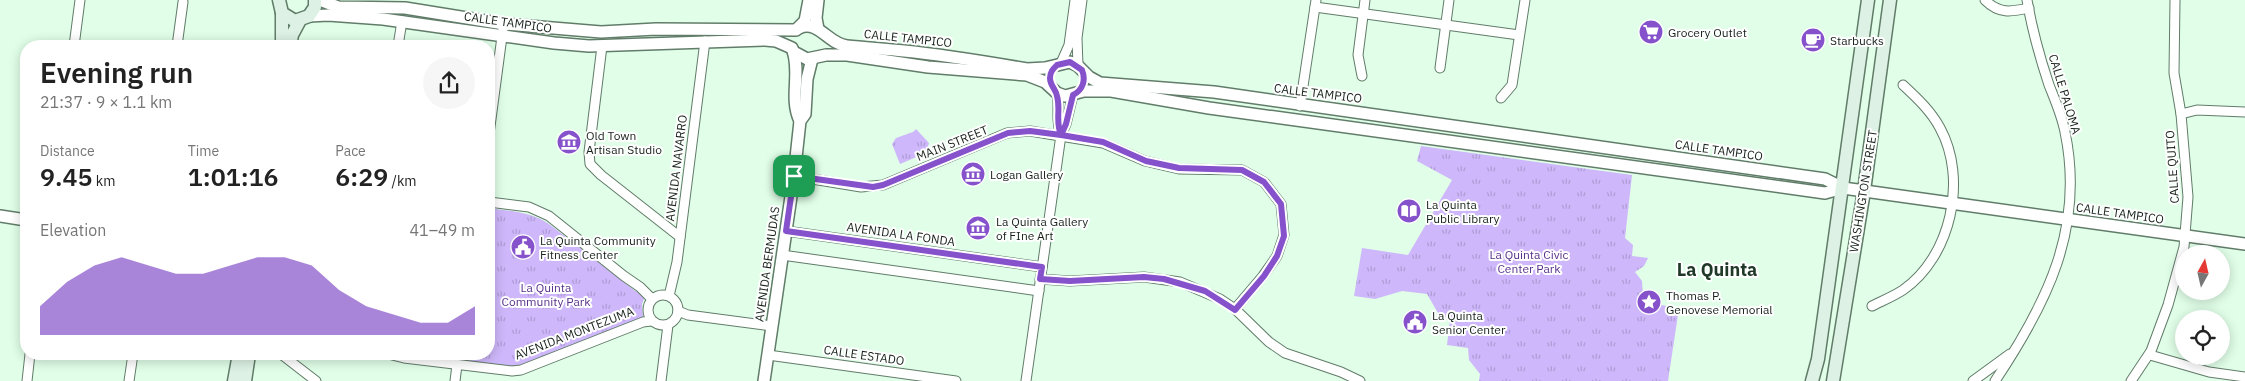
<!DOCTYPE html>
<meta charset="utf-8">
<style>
body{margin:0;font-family:"IBM Plex Sans",sans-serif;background:#f6f6f6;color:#222;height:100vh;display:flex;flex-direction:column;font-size:19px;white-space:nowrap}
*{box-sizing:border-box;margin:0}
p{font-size:16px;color:#767676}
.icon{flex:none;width:28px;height:28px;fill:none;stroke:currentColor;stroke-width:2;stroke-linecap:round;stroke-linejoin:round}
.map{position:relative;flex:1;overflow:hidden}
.sheet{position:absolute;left:20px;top:40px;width:475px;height:320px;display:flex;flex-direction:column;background:#fff;border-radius:20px;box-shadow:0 2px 12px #0003}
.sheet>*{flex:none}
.needle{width:32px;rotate:8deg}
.controls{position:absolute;left:2175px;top:245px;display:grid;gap:10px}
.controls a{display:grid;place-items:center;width:55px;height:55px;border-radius:50%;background:#fff;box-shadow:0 2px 12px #0003;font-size:25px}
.pin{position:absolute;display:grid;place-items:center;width:42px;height:42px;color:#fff;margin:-21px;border-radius:10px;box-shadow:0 2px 8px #0006}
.round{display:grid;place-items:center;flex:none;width:52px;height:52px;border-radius:26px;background:#f6f6f6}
.summary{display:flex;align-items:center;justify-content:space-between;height:85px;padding:0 20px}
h1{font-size:28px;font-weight:600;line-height:38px}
.metrics{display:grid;grid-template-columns:repeat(3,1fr);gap:8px;height:85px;padding:5px 20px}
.metrics div{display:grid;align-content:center}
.metrics b{font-size:25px;font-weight:600}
.metrics small{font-size:14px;font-weight:400}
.metrics p{font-size:14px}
.chart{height:140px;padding:10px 20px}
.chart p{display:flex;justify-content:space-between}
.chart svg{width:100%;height:90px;margin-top:5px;fill:#8652cb;opacity:.7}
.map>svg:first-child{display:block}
.grass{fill:url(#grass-tufts)}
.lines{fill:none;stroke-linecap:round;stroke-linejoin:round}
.minor-casing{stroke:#617c69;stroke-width:11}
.tertiary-casing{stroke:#617c69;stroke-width:14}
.secondary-casing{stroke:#617c69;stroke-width:15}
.minor{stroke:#fff;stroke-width:9}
.tertiary{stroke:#fff;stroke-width:11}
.secondary{stroke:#ddf2e4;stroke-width:12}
.route-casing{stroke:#fff;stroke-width:10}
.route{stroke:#8652cb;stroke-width:6}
.labels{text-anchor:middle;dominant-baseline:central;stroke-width:4;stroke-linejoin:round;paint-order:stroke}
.street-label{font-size:12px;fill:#16211a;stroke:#fff}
.poi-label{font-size:12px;fill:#16211a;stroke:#fff;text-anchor:start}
.park-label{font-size:12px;fill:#58318a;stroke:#fff}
.district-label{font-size:18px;font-weight:bold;fill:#1f3827;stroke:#fff}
</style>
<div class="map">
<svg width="2245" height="381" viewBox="0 0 2245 381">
<defs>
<pattern id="grass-tufts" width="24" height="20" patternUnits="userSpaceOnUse" patternTransform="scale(1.25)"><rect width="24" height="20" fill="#ceb7fa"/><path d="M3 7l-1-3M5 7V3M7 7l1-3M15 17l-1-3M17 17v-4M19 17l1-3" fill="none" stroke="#b09dd6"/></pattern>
</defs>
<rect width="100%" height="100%" fill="#e0fee8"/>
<g class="grass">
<polygon points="916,129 929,143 926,153 900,164 892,144 896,138 913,132"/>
<polygon points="1421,146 1632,175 1625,238 1633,245 1632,256 1648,258 1644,266 1635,272 1642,281 1643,296 1649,298 1649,303 1679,308 1668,381 1479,381 1480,374 1469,360 1468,348 1447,345 1450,320 1438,313 1427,294 1402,291 1375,299 1354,296 1362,248 1408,255 1452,180 1417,161"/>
<path d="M489,208C510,211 531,212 549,224L634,290L645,296L642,304L643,317L516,367L408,354H489Z"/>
</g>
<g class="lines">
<defs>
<g id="minor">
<path d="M1985,0C1999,14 2011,12 2029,8"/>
<polyline points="1315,7 1519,35"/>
<polyline points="74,46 80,0"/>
<polyline points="177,46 183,2"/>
<polyline points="398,46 402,21"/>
<polyline points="602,46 589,152 590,164 601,175 680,237"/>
<polyline points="1061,63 1069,45 1075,0"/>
<polyline points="1078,66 1077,38 1082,0"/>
<polyline points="1440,68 1449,0"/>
<polyline points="1362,76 1358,55 1365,0"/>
<path d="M1057,93C1060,107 1055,121 1061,135"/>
<polyline points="1501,98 1512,85 1525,0"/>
<polyline points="1300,106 1316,0"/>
<polyline points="2181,114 2197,110 2245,112"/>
<polyline points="489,134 503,29"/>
<polyline points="794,176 861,187 883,185 1007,133 1030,131 1103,143 1145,161 1179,169 1242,170 1264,182 1281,204 1284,235 1277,256 1263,276 1235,309"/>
<polyline points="489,202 529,207 549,216 624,276 640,287 652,299"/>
<polyline points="786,231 1042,267"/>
<polyline points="782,255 1039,291"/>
<polyline points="1040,279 1070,281 1144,277 1180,282 1220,299 1235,309 1269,342 1285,353 1341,372 1360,381"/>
<circle cx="663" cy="310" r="15"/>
<polyline points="669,296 677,262 705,41"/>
<path d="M1872,306C1882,301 1894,296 1903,290C1951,257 1968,179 1940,128C1931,111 1917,98 1903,85"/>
<polyline points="678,311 688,315 772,326"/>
<polyline points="281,354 316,381"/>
<polyline points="388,354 404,358 512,371 521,370 643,322 651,321"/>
<polyline points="768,355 956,381"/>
<polyline points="2150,355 2209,372 2245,377"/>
<polyline points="27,381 30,354"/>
<polyline points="129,381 133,354"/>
<polyline points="455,381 457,365"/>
<polyline points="661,381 668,325"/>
<polyline points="1026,381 1061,135 1066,124 1073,95"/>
<polyline points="1973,381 2010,354"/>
<path d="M1995,381C2047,303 2085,228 2065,132C2062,116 2055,100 2049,85C2040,58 2032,29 2027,0"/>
<polyline points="2131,381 2151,351 2168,305 2184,247 2188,197 2181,114 2174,73 2175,0"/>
</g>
<g id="tertiary">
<polyline points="320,0 338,7 405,8 504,24 601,32 656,29 796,30"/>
<polyline points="818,0 816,18 818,29"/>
<polyline points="309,16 328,15 383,19 554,43 589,46 765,40 776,41 792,48"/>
<path d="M799,28C818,19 828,44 847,46C866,48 885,49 904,51C945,55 986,62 1027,69L1045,68L1070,62L1078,66L1089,77L1100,83L1214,92L1825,179L1843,188L2245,244"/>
<polyline points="797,29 805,21 809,0"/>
<path d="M793,51C801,74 789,98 800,121"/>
<polyline points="794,52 807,59 826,55 847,55 928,67 1027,75 1045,82 1057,93 1065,96 1084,91 1111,91 1209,108 1825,193 1843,188"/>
<polyline points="0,216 26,220"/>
<polyline points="764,381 794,176 800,121 805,114 807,79 812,59"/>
</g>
<g id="secondary">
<polyline points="279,0 282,13 295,21 309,16 315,7 315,0"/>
<polyline points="282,46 282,13"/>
<polyline points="290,46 292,35 300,20"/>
<polyline points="234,381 239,354"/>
<polyline points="245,381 249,354"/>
<polyline points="1812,381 1818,359 1868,0"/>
<polyline points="1833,381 1864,191 1890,0"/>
</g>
</defs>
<use href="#minor" class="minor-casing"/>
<use href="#tertiary" class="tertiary-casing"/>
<use href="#secondary" class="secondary-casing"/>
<use href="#minor" class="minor"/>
<use href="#tertiary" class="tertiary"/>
<use href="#secondary" class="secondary"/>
</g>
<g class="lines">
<defs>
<path id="route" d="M794,176L786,231L1042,267L1040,279L1070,281L1144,277L1164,279L1205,291L1235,310L1264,276L1277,256L1284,236L1281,204L1264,182L1242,170L1179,168L1146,161L1103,142L1061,135L1066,124L1073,95C1083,90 1086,80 1082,70L1070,62L1057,65C1053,69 1050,72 1050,78C1050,86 1056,89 1057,96C1061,110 1055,120 1061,135L1030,131L1008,133L883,185L873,187L794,176"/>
</defs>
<use href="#route" class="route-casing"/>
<use href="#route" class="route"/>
</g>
<defs>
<symbol id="supermarket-disc" viewBox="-11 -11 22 22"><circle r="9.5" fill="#8652cb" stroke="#fff"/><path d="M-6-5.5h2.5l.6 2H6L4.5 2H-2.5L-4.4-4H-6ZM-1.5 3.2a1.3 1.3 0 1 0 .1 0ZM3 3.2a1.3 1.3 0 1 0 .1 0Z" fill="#fff"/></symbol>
<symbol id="cafe-disc" viewBox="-11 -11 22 22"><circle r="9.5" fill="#8652cb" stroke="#fff"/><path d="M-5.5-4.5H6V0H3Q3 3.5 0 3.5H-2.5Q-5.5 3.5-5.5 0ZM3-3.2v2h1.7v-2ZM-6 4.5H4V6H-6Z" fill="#fff"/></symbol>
<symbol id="museum-disc" viewBox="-11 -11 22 22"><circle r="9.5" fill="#8652cb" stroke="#fff"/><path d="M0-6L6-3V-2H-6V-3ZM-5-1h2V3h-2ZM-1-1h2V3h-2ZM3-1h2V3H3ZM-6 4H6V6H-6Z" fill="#fff"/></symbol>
<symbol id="library-disc" viewBox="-11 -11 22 22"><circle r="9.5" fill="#8652cb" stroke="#fff"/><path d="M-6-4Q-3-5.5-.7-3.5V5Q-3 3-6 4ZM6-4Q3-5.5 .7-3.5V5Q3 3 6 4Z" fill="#fff"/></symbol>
<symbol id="civic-disc" viewBox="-11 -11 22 22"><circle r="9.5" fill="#8652cb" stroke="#fff"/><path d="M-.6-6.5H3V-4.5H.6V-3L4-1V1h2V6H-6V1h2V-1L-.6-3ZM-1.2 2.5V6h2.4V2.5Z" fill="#fff"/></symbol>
<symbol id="sight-disc" viewBox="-11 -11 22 22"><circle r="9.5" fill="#8652cb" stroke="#fff"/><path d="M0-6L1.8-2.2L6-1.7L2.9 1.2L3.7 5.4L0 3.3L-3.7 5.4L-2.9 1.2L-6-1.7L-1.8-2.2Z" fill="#fff"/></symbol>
</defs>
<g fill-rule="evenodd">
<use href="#supermarket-disc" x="1637" y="18" width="28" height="28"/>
<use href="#cafe-disc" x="1799" y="26" width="28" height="28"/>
<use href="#museum-disc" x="555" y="128" width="28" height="28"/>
<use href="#museum-disc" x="959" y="160" width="28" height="28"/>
<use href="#library-disc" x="1395" y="197" width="28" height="28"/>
<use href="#museum-disc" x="964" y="214" width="28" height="28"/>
<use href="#civic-disc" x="509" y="233" width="28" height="28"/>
<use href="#sight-disc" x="1635" y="288" width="28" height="28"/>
<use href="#civic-disc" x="1401" y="308" width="28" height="28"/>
</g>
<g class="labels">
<g class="street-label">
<text transform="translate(508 22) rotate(8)">CALLE TAMPICO</text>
<text transform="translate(908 38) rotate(6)">CALLE TAMPICO</text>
<text transform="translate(1318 93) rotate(7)">CALLE TAMPICO</text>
<text transform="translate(2065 94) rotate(73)">CALLE PALOMA</text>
<text transform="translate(952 143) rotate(-22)">MAIN STREET</text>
<text transform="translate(1719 150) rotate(8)">CALLE TAMPICO</text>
<text transform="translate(2172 167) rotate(-94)">CALLE QUITO</text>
<text transform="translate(676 168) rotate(-83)">AVENIDA NAVARRO</text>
<text transform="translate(1863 191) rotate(-81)">WASHINGTON STREET</text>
<text transform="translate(2120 213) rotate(8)">CALLE TAMPICO</text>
<text transform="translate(901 234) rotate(8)">AVENIDA LA FONDA</text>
<text transform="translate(767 264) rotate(-82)">AVENIDA BERMUDAS</text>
<text transform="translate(574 333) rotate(-21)">AVENIDA MONTEZUMA</text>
<text transform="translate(864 355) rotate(8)">CALLE ESTADO</text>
</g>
<g class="poi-label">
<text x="1668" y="32">Grocery Outlet</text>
<text x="1830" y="40">Starbucks</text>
<text x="586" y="135">Old Town<tspan x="586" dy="14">Artisan Studio</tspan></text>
<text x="990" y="174">Logan Gallery</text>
<text x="1426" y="204">La Quinta<tspan x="1426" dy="14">Public Library</tspan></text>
<text x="996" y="221">La Quinta Gallery<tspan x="996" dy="14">of FIne Art</tspan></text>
<text x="540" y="240">La Quinta Community<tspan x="540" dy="14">Fitness Center</tspan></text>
<text x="1666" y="295">Thomas P.<tspan x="1666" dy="14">Genovese Memorial</tspan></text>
<text x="1432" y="315">La Quinta<tspan x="1432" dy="14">Senior Center</tspan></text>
</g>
<g class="park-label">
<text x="1529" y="254">La Quinta Civic<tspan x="1529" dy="14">Center Park</tspan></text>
<text x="546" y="287">La Quinta<tspan x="546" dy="14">Community Park</tspan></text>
</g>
<g class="district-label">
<text x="1717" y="269">La Quinta</text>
</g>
</g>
</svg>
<div class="controls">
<a><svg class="needle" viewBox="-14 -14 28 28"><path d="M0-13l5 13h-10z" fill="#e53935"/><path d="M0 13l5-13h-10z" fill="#767676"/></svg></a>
<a><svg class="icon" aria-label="locate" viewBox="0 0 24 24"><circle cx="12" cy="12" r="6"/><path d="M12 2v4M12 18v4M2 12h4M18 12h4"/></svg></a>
</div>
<div class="pin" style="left:794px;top:176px;background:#1e9e55"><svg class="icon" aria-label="arrive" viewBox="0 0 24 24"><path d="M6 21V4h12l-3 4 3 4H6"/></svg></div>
<section class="sheet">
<div class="summary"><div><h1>Evening run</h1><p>21:37 · 9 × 1.1 km</p></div><a class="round"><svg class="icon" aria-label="share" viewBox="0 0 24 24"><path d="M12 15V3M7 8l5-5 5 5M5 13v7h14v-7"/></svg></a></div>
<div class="metrics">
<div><p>Distance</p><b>9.45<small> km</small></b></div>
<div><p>Time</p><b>1:01:16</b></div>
<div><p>Pace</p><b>6:29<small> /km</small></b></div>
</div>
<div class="chart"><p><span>Elevation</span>41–49 m</p>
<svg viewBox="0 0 160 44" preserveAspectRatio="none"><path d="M0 44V30L10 18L20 10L30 6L40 10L50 14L60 14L70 10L80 6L90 6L100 10L110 22L120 30L130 34L140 38L150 38L160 30V44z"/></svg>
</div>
</section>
</div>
